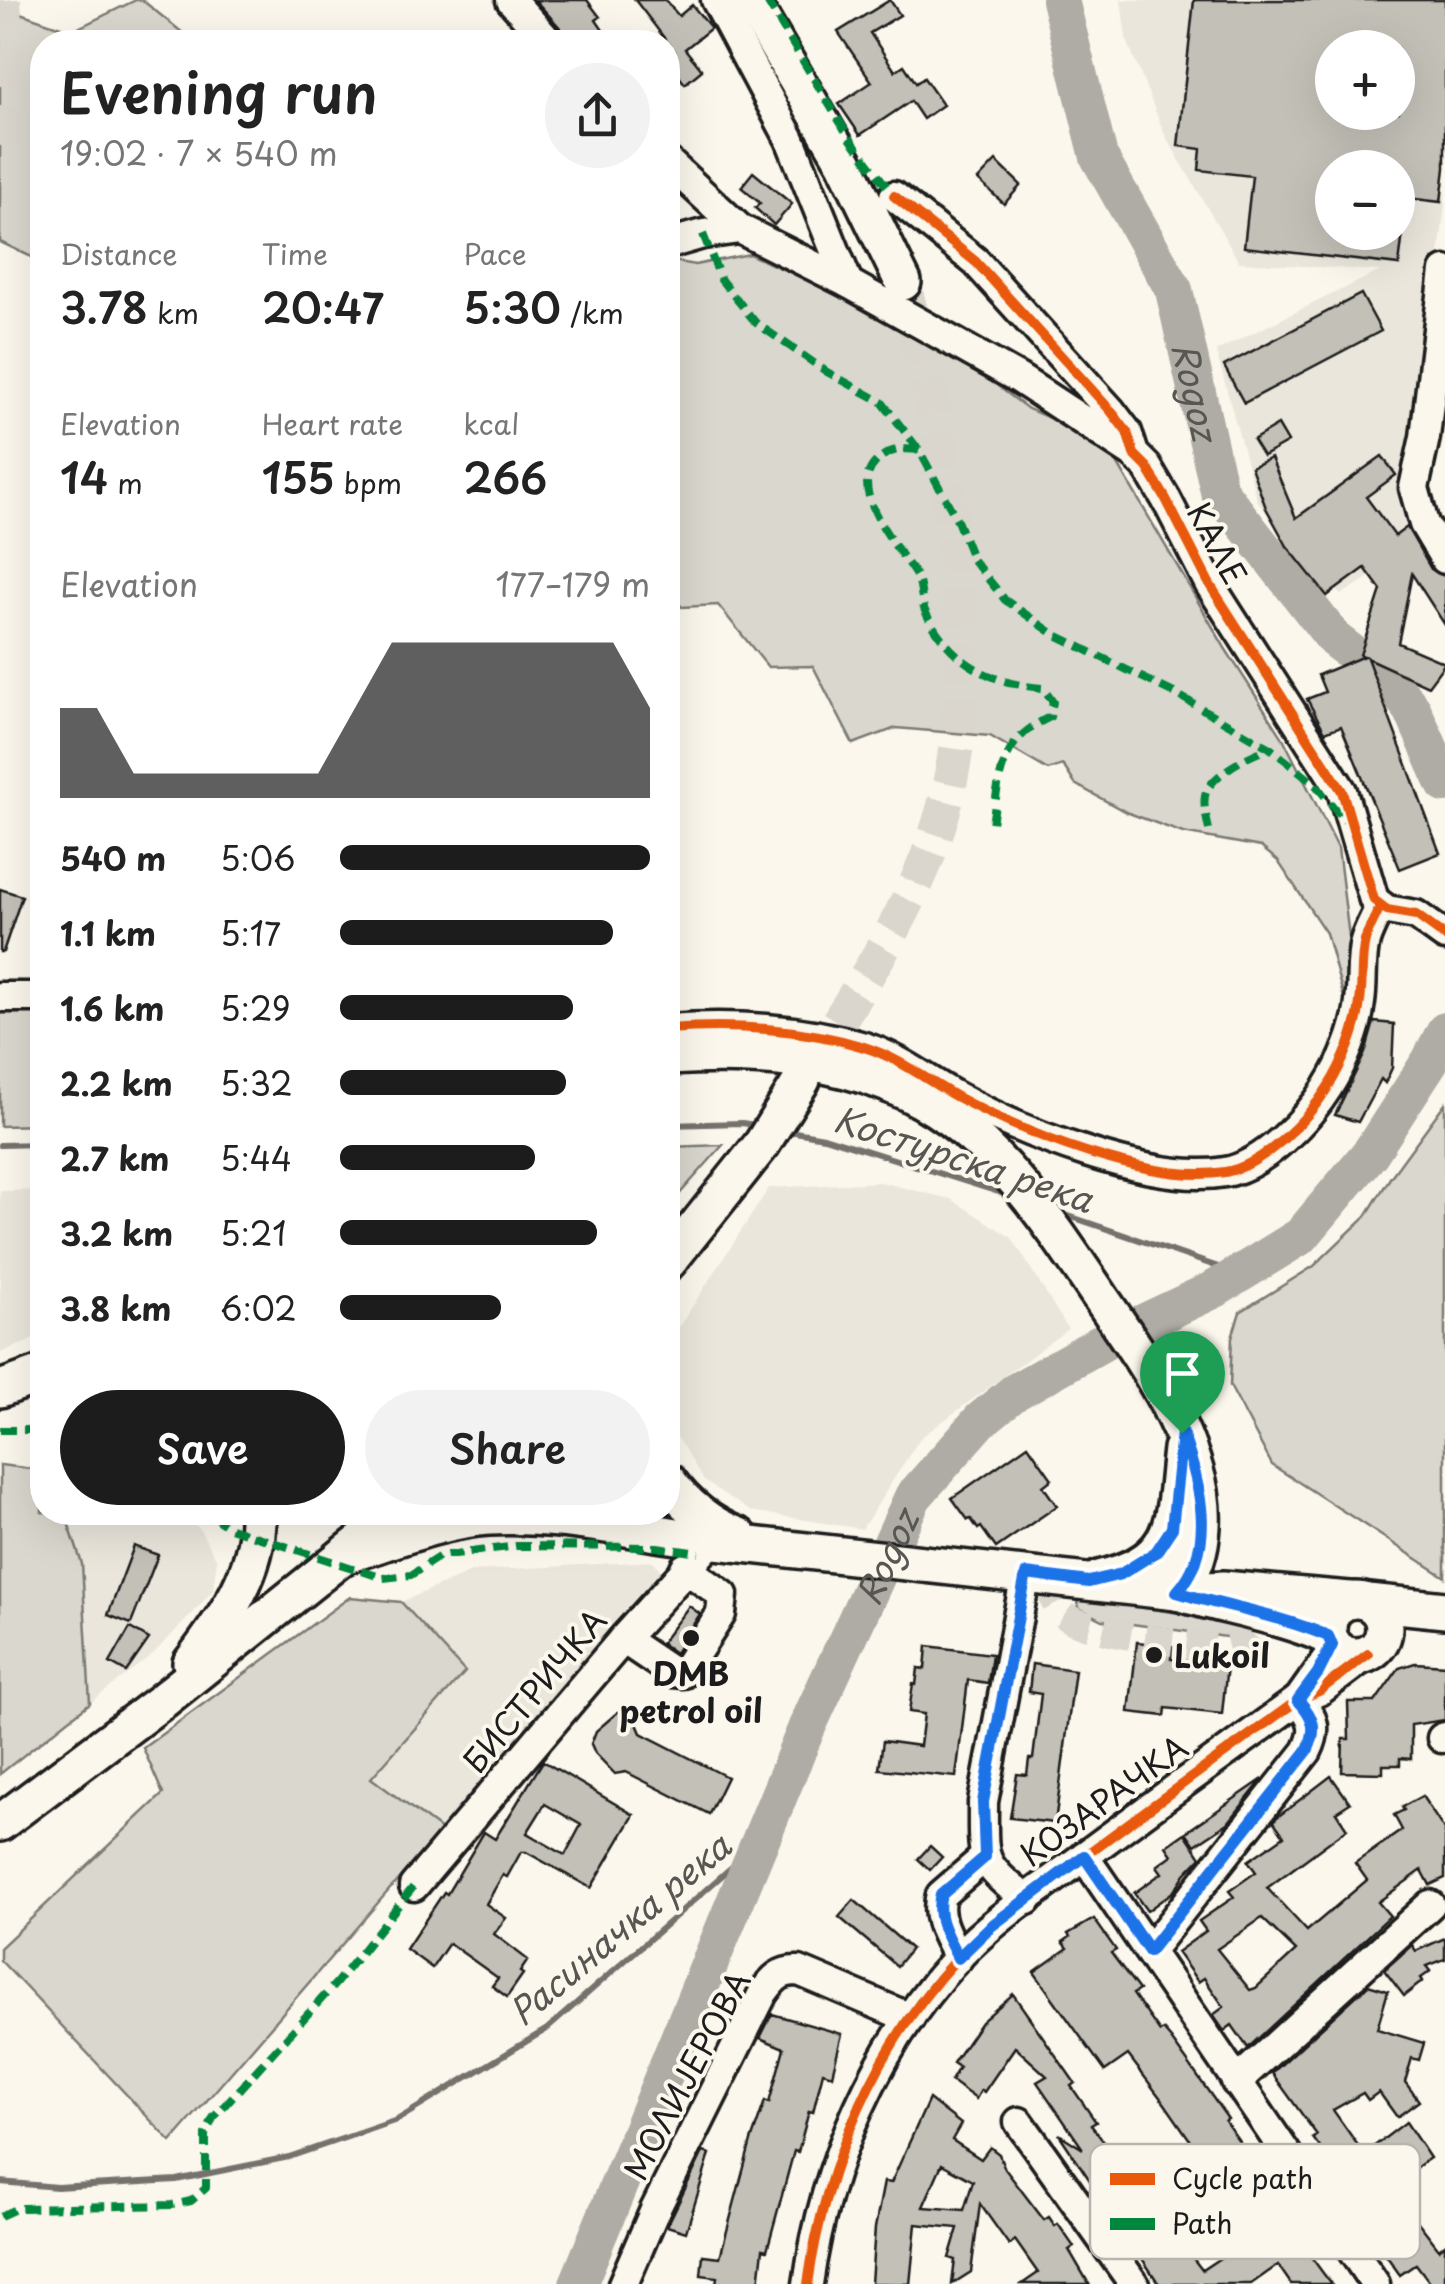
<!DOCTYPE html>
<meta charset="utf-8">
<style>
body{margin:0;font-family:"Playpen Sans",sans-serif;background:#f2f2f2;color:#222;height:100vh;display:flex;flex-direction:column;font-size:38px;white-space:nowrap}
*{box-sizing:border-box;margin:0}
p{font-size:32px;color:#767676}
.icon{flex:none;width:55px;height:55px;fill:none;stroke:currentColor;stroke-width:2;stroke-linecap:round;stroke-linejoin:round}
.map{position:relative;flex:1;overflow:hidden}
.panel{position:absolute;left:30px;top:30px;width:650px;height:1495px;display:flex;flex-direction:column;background:#fff;border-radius:40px;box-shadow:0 10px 40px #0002}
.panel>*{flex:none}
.controls{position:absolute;left:1315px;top:30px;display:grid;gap:20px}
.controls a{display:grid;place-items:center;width:100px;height:100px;border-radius:50%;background:#fff;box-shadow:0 10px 40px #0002;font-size:50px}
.pin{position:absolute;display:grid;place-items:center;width:85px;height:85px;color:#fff;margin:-102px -42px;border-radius:50% 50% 50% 0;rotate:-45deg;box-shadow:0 0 10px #0007}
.pin .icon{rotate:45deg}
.round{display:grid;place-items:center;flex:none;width:105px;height:105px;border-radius:52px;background:#f2f2f2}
.overview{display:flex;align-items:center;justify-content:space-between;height:170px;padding:0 30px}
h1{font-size:55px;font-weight:600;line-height:75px}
.figures{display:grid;grid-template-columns:repeat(3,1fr);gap:15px;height:170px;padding:10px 30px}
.figures div{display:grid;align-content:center}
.figures b{font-size:42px;font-weight:600}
.figures small{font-size:28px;font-weight:400}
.figures p{font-size:28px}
.chart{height:280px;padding:20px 30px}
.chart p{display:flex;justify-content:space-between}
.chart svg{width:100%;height:180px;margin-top:10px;fill:#1c1c1c;opacity:.7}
.primary-button{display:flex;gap:20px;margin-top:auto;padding:20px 30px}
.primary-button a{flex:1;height:115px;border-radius:60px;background:#1c1c1c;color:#fff;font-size:40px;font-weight:600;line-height:115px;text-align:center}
.primary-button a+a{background:#f2f2f2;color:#222}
ul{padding:0 30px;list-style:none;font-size:32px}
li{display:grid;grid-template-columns:160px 120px 1fr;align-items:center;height:75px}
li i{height:25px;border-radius:12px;background:#1c1c1c}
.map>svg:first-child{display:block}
.built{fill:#eae6dc;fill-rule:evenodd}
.green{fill:#dad7ce;stroke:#7b7a75;stroke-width:2.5}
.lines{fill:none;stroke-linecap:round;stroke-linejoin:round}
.stream{stroke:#74726e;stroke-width:6}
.river{stroke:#afaca5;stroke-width:38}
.building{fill:#c3c0b8;stroke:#1c1c1c;stroke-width:2.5;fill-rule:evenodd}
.minor-tunnel{stroke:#dad6cd;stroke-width:28;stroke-dasharray:28 14;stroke-linecap:butt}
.major-tunnel{stroke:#dad6cd;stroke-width:35;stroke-dasharray:35 18;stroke-linecap:butt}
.highway-tunnel{stroke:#dad6cd;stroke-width:40;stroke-dasharray:40 20;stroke-linecap:butt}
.minor-casing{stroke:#1c1c1c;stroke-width:35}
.major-casing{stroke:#1c1c1c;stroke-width:42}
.minor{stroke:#fbf7ec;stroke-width:28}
.major{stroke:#fbf7ec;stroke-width:35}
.quiet{stroke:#00873e;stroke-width:8;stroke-dasharray:15 8;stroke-linecap:butt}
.cycleway-casing{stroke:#fbf7ec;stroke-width:16}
.cycleway{stroke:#e8590c;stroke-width:10}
.route-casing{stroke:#fff;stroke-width:20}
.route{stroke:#1a73e8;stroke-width:12}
.poi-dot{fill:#1c1c1c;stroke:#fbf7ec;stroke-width:4}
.labels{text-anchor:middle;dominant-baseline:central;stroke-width:8;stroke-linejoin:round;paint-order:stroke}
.street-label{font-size:32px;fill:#1c1c1c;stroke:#fbf7ec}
.poi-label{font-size:32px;font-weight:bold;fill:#1c1c1c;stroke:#fbf7ec;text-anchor:start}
.water-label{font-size:35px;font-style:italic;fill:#575653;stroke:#fbf7ec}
.key{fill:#fbf7ec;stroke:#b8b5ae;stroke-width:2.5}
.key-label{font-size:28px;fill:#1c1c1c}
</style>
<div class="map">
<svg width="1445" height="2284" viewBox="0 0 1445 2284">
<rect width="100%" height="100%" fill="#fbf7ec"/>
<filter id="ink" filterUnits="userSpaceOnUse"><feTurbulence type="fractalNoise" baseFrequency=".01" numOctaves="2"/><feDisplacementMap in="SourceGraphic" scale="20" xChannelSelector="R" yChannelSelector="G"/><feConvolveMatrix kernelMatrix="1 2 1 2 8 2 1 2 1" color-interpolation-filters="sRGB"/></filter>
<g filter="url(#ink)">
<g class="built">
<path d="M1121,0H1445V204L1414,464L1442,531L1341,595L1293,549L1257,500L1216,351L1380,271L1239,262L1165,135L1126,38ZM1332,48H1398V112H1332ZM1332,168H1398V232H1332Z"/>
<polygon points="880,1182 951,1199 1012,1238 1068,1329 920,1438 862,1529 750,1511 704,1481 676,1435 668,1401 668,1361 679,1327 769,1188"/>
<polygon points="42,1190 42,1336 0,1353 0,1191"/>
<polygon points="65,1513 183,1513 199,1528 217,1560 213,1590 192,1614 154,1653 90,1703 82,1564"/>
<polygon points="653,1561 663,1573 441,1830 371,1778 465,1673 401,1602 473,1571"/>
</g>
<g class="green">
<polygon points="136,0 142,0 194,42 42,42 42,262 0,242 0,6 72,31"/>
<polygon points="749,254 867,307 949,349 1028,409 1105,442 1225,648 1283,738 1338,848 1349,937 1345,1002 1326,933 1278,861 1261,847 1183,833 1126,812 1075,784 1063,765 1048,770 990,736 896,728 853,744 813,666 768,667 718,605 682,607 668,592 668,260 695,265"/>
<polygon points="0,1006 42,1009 42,1125 0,1126"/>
<polygon points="1445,1103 1445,1577 1272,1465 1230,1386 1232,1337 1240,1312 1314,1266 1366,1216 1390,1178"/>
<polygon points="723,1145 668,1207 668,1147"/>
<polygon points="0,1465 42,1470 42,1512 65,1513 82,1564 90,1703 0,1774"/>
<polygon points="350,1597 401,1602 465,1672 371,1778 441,1830 171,2142 0,1960 0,1948 163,1794 143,1748"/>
<polygon points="1077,1598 1241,1622 1237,1630 1226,1637 1103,1620 1079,1608"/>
</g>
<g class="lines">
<g class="stream">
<polyline points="668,1125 742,1123 761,1126"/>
<polyline points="783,1130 824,1137 1011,1196"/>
<polyline points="0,1145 42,1144"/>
<polyline points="1060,1213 1239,1274"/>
<polyline points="0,2182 57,2187 176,2180 289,2157 397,2120 547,2029 759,1843"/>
</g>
<g class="river">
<path id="s1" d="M1060,0L1099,157L1174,290L1219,491L1335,640L1390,682L1412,709L1445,784"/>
<path id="s2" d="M578,2284L807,1727L913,1497L981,1420L1015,1392L1107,1340L1215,1289L1301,1236L1371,1152L1430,1061L1445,1031"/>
</g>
</g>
<g class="building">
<polygon points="535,0 587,0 600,17 596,20 611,42 567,42 562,30"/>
<polygon points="635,0 665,0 679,16 692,5 711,28 685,49 702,70 685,84 668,62 675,52"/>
<polygon points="890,0 900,15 870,33 895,71 904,65 916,83 924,78 943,105 923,119 911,101 860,135 839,104 872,82 838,32"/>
<path d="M1194,0H1445V168L1441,202L1398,197V168H1332V232H1403L1399,265L1244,247L1252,176L1199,170L1201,149L1178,146ZM1332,48H1398V112H1332Z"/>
<polygon points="996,161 1021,185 1004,204 978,180"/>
<polygon points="753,172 792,204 774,225 755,208 760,203 741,187"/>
<polygon points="1361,294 1381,331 1244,403 1224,366"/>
<polygon points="1278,425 1288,442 1263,456 1253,440"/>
<polygon points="1382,456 1396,475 1366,497 1395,536 1407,527 1431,569 1445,576 1445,625 1412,574 1398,643 1445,663 1428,686 1367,658 1440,853 1400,869 1341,726 1325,732 1307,699 1325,692 1318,675 1364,656 1360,655 1381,590 1365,568 1327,596 1287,546 1266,508 1251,467 1271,458 1296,518"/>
<polygon points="0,889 22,896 3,952 0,952"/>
<polygon points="1374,1022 1394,1024 1392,1068 1385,1083 1381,1079 1358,1122 1335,1115 1365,1053"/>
<polygon points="1028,1445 1052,1479 1043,1486 1057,1506 996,1548 981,1527 978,1529 971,1519 968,1520 952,1498"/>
<polygon points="134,1546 158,1555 131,1624 108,1615"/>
<polygon points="689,1606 700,1614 675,1653 661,1643"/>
<polygon points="130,1628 149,1639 126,1672 110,1663"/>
<polygon points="1137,1642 1172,1646 1171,1659 1227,1665 1222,1714 1166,1708 1165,1716 1129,1712"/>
<polygon points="927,1646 992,1654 988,1683 968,1680 956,1777 879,1769 883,1741 920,1746 924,1714 909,1712 913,1684 916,1685 918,1668 925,1669"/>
<polygon points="1415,1663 1445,1665 1445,1720 1411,1725 1411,1759 1400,1758 1400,1765 1383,1765 1383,1773 1342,1772 1343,1739 1349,1739 1348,1702 1375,1702 1399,1668"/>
<polygon points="1032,1664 1075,1670 1055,1823 1010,1818 1017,1774 1027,1775 1029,1759 1033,1759 1041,1694 1029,1692"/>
<polygon points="619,1711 635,1719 641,1733 727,1777 709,1814 626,1772 615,1774 595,1753 591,1744 596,1731"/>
<path d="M543,1761L634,1815L591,1888L526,1852H521L507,1877L503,1875L486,1904L506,1918L494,1934L528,1960L520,1972L523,1974L507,1997L492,1986L498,1978L449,1943L432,1968L406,1949L444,1892L447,1894L484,1832L495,1839ZM545,1804L581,1825L565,1855L527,1833Z"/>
<path d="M1331,1776L1350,1803L1336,1812L1347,1829L1267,1888L1307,1931L1367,1880L1355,1863L1402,1830L1394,1815L1404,1810L1402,1807L1422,1796L1445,1831V1878L1430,1885L1422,1870L1378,1902L1390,1916L1248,2048L1232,2025L1224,2031L1213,2015L1224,2007L1204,1978L1198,1982L1177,1952L1206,1931L1199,1921L1234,1897L1229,1891L1256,1872L1248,1861L1284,1836L1274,1822L1276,1818ZM1262,1918L1296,1951L1256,1988L1250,1990L1217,1949Z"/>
<polygon points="1263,1779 1228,1823 1195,1845 1186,1832"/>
<polygon points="1185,1833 1201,1857 1185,1874 1174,1891 1147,1911 1134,1893 1162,1873 1157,1866 1172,1855 1166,1846"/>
<polygon points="930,1846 942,1857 930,1870 918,1859"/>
<polygon points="854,1900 911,1949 897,1966 839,1917"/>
<polygon points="1094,1919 1116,1950 1111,1953 1139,1990 1133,1994 1160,2032 1163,2030 1171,2039 1228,2119 1225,2121 1256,2165 1253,2167 1276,2198 1271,2202 1331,2284 1291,2284 1278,2265 1251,2284 1159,2284 1059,2134 1083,2149 1037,2082 1047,2076 1015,2047 984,2092 981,2090 976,2099 951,2081 959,2067 953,2063 981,2022 1013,1994 1075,2083 1071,2086 1096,2122 1091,2125 1202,2270 1232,2250 1224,2240 1232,2234 1209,2203 1198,2211 1183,2190 1205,2174 1193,2158 1199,2153 1165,2104 1128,2055 1105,2071 1034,1972 1068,1948 1063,1942 1070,1937 1068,1934"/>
<polygon points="1445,1938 1445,1959 1427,1966 1431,1971 1421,1978 1423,1981 1404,1996 1384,1970 1412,1945 1416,1951"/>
<polygon points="1368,1985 1388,1991 1377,2029 1424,2043 1419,2060 1412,2058 1405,2082 1419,2101 1397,2117 1379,2092 1368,2100 1363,2093 1333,2110 1364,2154 1406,2122 1430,2158 1390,2186 1439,2249 1445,2244 1445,2284 1431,2284 1416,2264 1400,2275 1376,2241 1384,2235 1313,2138 1317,2135 1272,2073"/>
<polygon points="772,2014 842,2034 832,2075 823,2072 813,2112 809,2111 798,2152 794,2151 767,2250 763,2249 759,2284 716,2284 717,2277 701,2275 703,2255 720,2257 751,2141 765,2101 769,2103 784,2048 760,2038"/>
<path d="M929,2099L961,2124L952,2140L981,2159L990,2147L999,2154L1005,2169L1044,2220L1049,2217L1055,2226L1058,2224L1074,2247L1069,2250L1089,2284H1022L1038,2273L1015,2240L1009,2245L980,2204L971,2272L952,2284L955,2260L949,2258L958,2228L916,2224L910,2284L871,2283L875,2228L884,2182L891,2183ZM942,2164L973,2181L964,2210L923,2207Z"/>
<polygon points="703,2152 710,2154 686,2232 667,2226"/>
</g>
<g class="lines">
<path class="minor-tunnel" d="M1051,1577C1052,1590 1051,1602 1062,1613C1084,1635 1186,1643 1221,1648C1250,1644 1263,1628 1262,1598"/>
<path class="major-tunnel" d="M810,1067C861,985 920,899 945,804C985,650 946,445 906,294"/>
<polyline class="highway-tunnel" points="0,146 4,50 1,0"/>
<defs>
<g id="minor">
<polyline points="511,0 549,42"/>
<polyline points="716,0 790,139 848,283"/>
<polyline points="668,162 740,229 848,283 1018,378 1134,454"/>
<polyline points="894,196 976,262 1111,411 1127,432 1134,454 1147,467 1166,499 1210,585 1342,791 1374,900 1387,910 1416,915 1445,936"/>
<polyline points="668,244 703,234 740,229"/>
<polyline points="1445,271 1425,437 1414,488 1424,524 1445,559"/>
<polyline points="0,997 42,997"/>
<path d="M668,1029C731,1024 802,1028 864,1047C899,1058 925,1079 957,1097C1021,1132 1152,1185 1225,1172C1263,1166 1308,1119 1328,1087C1343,1063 1357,1031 1360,1002C1363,983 1360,960 1365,941C1368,930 1375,918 1380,907"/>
<path d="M1026,1574L983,1802C983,1862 979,1862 1027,1900"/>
<polyline points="623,1639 672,1672 683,1673 721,1614 723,1595 685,1568"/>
<polyline points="1302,1695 1329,1657 1332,1645"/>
<polyline points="1442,1738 1445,1737"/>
<polyline points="1084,1856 1375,2284"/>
<polyline points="414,1886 623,1639 712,1541"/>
<path d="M1149,1951L1307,1751C1318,1729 1314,1717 1298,1700"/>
<path d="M958,1958C948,1937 934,1918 941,1895L985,1857"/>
<polyline points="1236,2082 1430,1905"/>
<polyline points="1019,2122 1134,2284"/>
<path d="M623,2284L655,2210L763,1993C773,1979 780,1970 799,1971L910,2018"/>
<path d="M808,2284C825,2164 875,2047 958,1957C991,1922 1032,1895 1071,1866C1146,1810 1222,1755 1298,1700L1319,1691L1368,1654"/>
</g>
<g id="major">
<polyline points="750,0 845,163 903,282"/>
<path d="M668,1057C754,1051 848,1057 925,1102C1002,1147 1052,1226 1101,1298C1138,1352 1177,1407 1195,1470C1207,1510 1206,1561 1177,1592"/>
<polyline points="668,1262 762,1144 802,1080"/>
<polyline points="0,1389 42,1374"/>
<path d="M668,1481C685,1505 711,1526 739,1536"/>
<path d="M1171,1528L1168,1573L1177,1592C1228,1607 1279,1615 1328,1636"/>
<path d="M343,1556C389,1542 440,1520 489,1517C565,1513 641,1533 716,1541C869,1558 1023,1574 1177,1592L1223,1589L1350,1600"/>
<path d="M1099,1579C1180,1561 1173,1518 1181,1449"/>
<circle cx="1356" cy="1628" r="28"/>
<polyline points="1368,1602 1445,1610"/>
<path d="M191,1663C225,1618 260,1571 258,1512"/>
<polyline points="0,1823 162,1701 398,1512"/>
</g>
</defs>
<use href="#minor" class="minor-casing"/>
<use href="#major" class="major-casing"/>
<use href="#minor" class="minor"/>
<use href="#major" class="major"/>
<g class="quiet">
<polyline points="766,0 849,137 894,196"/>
<polyline points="703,234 721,280 756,323 827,372 882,402 919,450 956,518 973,560 1005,600 1054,634 1178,695 1270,748 1314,783 1345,821"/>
<path d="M919,450C902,448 888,449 876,462C846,491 900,549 916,576C923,587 920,602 926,613C950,662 991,684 1043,688L1053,702L1050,717C1000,740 1000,774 992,824"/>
<path d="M1209,830C1207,819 1203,807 1205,796C1209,775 1251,754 1270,748"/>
<polyline points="0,1430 42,1430"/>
<polyline points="216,1512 219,1521 230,1528 383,1578 411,1575 440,1556 516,1546 657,1547 699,1553"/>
<polyline points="0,2216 18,2208 172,2205 191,2201 206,2188 206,2135 213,2118 337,1982 414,1886"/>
</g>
<defs>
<g id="cycleway">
<polyline points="894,196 976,262 1111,411 1127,432 1134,454 1147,467 1166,499 1210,585 1342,791 1374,900 1387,910 1416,915 1445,936"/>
<path d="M668,1029C731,1024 802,1028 864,1047C899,1058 925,1079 957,1097C1021,1132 1152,1185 1225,1172C1263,1166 1308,1119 1328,1087C1343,1063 1357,1031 1360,1002C1363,983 1360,960 1365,941C1368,930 1375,918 1380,907"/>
<path d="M808,2284C825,2164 875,2047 958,1957C991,1922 1032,1895 1071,1866C1146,1810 1222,1755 1298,1700L1319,1691L1368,1654"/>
</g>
</defs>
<use href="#cycleway" class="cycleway-casing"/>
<use href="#cycleway" class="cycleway"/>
</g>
</g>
<g class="lines" filter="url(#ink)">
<defs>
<path id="route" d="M1182,1433C1200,1483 1218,1548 1177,1592C1228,1608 1279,1615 1328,1636L1332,1645L1318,1673L1298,1700C1314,1717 1318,1729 1307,1751L1149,1951L1084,1856L990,1927L958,1958C948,1937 934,1918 941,1895L985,1857L983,1802L1026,1574L1089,1582L1121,1574L1156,1552L1172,1528Z"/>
</defs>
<use href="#route" class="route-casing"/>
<use href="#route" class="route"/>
</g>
<g class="poi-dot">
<circle cx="691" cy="1638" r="10"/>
<circle cx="1154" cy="1655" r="10"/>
</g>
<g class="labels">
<g class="street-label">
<text transform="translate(1218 543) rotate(62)">КАЛЕ</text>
<text transform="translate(534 1690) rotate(-50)">БИСТРИЧКА</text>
<text transform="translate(1103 1800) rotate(-36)">КОЗАРАЧКА</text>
<text transform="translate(686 2075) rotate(-62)">МОЛИЈЕРОВА</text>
</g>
<g class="poi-label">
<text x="1174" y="1655">Lukoil</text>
<text x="691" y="1673" text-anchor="middle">DMB<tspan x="691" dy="37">petrol oil</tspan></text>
</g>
<g class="water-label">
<text stroke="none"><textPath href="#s1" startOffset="418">Rogoz</textPath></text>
<text transform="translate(964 1158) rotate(18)">Костурска река</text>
<text stroke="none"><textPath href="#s2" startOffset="790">Rogoz</textPath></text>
<text transform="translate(619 1928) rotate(-40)">Расиначка река</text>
</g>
</g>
<rect x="1090" y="2144" width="330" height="115" rx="15" class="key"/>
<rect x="1110" y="2173" width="45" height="12" fill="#e8590c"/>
<rect x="1110" y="2218" width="45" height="12" fill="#00873e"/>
<g class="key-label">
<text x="1172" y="2189">Cycle path</text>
<text x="1172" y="2234">Path</text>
</g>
</svg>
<div class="controls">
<a>+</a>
<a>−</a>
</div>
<div class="pin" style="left:1182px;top:1433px;background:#1e9e55"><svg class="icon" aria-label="arrive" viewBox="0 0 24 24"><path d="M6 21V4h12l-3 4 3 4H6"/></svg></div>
<section class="panel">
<div class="overview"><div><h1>Evening run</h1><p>19:02 · 7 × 540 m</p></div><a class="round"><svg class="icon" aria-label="share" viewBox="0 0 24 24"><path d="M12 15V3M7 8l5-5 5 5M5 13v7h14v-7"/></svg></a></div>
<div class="figures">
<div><p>Distance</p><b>3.78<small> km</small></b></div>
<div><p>Time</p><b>20:47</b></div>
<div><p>Pace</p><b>5:30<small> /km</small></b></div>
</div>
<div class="figures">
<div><p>Elevation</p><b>14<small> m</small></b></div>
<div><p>Heart rate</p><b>155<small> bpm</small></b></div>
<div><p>kcal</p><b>266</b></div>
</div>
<div class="chart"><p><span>Elevation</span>177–179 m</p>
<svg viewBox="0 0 160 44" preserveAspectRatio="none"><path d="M0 44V22L10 22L20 38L30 38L40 38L50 38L60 38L70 38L80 22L90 6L100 6L110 6L120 6L130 6L140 6L150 6L160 22V44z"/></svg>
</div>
<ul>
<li><b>540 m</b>5:06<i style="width:100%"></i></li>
<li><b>1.1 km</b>5:17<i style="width:88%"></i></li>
<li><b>1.6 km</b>5:29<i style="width:75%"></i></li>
<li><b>2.2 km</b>5:32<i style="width:73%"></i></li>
<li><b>2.7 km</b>5:44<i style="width:63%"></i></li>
<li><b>3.2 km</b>5:21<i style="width:83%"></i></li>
<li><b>3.8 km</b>6:02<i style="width:52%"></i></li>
</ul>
<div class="primary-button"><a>Save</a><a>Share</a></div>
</section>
</div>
